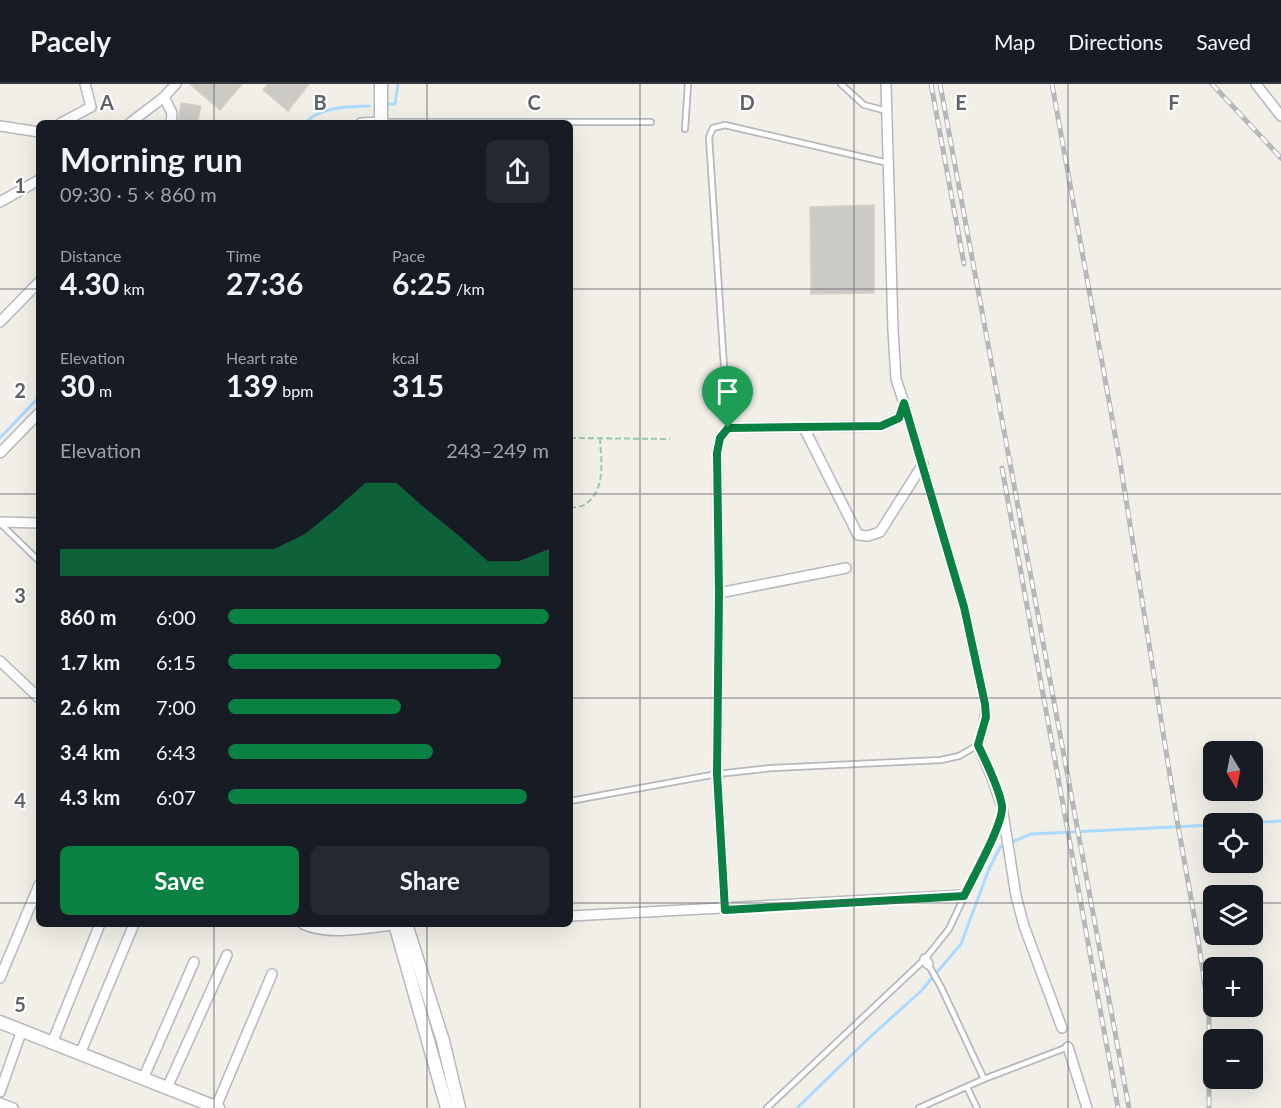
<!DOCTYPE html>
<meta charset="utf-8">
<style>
body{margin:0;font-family:Lato,sans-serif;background:#242831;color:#f1f3f6;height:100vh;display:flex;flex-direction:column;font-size:22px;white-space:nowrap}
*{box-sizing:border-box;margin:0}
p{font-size:20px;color:#9ea1a6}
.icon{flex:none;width:33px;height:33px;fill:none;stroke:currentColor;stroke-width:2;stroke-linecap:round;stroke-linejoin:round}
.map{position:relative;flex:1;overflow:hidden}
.details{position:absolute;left:36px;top:36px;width:537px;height:807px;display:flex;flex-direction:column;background:#171b24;border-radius:9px;box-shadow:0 6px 24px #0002}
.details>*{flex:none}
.needle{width:39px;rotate:170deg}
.buttons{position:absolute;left:1203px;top:657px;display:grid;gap:12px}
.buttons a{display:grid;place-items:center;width:60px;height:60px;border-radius:9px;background:#171b24;box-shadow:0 6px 24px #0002;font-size:30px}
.pin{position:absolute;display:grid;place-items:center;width:51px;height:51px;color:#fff;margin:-62px -26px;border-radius:50% 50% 50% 0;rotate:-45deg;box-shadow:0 0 6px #0007}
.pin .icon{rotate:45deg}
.round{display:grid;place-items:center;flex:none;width:63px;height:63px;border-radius:9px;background:#242831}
.headline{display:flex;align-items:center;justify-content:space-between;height:102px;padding:0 24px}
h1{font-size:33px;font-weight:700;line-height:45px}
.metrics{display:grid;grid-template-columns:repeat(3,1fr);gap:9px;height:102px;padding:6px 24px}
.metrics div{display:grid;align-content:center}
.metrics b{font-size:30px;font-weight:700}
.metrics small{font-size:16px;font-weight:400}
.metrics p{font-size:16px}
.chart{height:168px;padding:12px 24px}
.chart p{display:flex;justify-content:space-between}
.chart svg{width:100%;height:108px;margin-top:6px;fill:#0b8043;opacity:.7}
.cta{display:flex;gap:12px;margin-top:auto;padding:12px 24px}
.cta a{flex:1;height:69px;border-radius:9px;background:#0b8043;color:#fff;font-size:24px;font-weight:700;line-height:69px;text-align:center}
.cta a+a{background:#242831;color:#f1f3f6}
ul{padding:0 24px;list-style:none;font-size:20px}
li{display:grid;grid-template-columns:96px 72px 1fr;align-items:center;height:45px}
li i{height:15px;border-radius:8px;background:#0b8043}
header{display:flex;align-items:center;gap:36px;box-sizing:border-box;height:84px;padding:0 30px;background:#171b24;border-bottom:2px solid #363941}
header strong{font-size:28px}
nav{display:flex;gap:33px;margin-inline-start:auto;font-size:21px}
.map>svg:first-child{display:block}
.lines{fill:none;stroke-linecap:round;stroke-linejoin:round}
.stream{stroke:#aadaff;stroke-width:3}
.building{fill:#cccac5;stroke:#d6d1c6;stroke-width:1.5}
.service-casing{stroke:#b5b8bc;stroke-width:8}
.minor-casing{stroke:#b5b8bc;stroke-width:12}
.tertiary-casing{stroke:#b5b8bc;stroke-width:15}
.path{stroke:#9cc7a9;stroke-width:2;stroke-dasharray:6 3;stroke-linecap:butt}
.service{stroke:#fff;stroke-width:4.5}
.minor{stroke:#fff;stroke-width:9}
.tertiary{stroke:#fff;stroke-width:12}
.rail-casing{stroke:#b6b7b8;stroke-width:5}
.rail{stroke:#fff;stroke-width:3;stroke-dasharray:9;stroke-linecap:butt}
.route-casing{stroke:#fff;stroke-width:12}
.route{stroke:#0b8043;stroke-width:8}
.grid{fill:none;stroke:#5f6368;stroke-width:1.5;stroke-opacity:0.55}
.grid-label{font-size:20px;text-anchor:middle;font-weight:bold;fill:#5f6368;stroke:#fff;stroke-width:4.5;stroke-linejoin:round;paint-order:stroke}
</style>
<header>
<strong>Pacely</strong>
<nav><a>Map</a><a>Directions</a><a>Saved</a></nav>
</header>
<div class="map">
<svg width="1281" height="1024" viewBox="0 0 1281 1024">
<rect width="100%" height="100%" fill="#f1efe8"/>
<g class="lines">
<g class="stream">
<polyline points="387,20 395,20 398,0"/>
<path d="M305,39C321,22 347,23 369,22"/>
<polyline points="0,354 39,313"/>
<polyline points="1236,740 1281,737"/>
<polyline points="797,1024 869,954 921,907 961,860 989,785 1000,763 1031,750 1214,741"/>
</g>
</g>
<g class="building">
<polygon points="190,0 242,0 220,26"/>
<polygon points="268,0 309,0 288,27 263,6"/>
<polygon points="181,19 201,22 197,39 178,39"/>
<polygon points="874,121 874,209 811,210 810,123"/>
</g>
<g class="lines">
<defs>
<g id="service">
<polyline points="841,0 864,21 887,27"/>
<polyline points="381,38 651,38"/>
<polyline points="685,45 688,0"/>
<polyline points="728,344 709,53 713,44 725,41 888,79"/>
<polyline points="0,439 39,477"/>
<polyline points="570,717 717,690 772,684 941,676 959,672 978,661"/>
<polyline points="928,880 941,903 984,995"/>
<polyline points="967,1003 977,1024"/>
<polyline points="767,1024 925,875 949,845 997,743 1000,730"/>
<polyline points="919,1024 984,995 1068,963"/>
</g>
<g id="minor">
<polyline points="1256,0 1281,32"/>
<polyline points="164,13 172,29 171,39"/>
<polyline points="61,39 91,23 85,0"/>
<polyline points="130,39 164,13 176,0"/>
<polyline points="361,39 381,38"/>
<polyline points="0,42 39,48"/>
<polyline points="0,118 39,96"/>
<polyline points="0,238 39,198"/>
<path d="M904,319L964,523L985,620C986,636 983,647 978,661L992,694L1002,723L1016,812L1024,842L1062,944"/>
<polyline points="804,344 858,451 868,452 880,448 923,380"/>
<polyline points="0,369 39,329"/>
<polyline points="0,438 39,439"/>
<polyline points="719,509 846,484"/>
<polyline points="0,577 39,614"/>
<polyline points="725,826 717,690 719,509 717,369 720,354 728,344 881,342 899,334 904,319 896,295 893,246 886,0"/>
<polyline points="570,832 964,811"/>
<path d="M303,840C330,853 372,843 401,840"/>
<polyline points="925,875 928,880"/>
<polyline points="0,894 39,801"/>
<polyline points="52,959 100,840"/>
<polyline points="1068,963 1087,1024"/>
<polyline points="80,970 134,840"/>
<polyline points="143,995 194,878"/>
<polyline points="167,1004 227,871"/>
<polyline points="0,1008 22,946"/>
<polyline points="0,1019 13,1024"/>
<polyline points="216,1023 272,890"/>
</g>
<g id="tertiary">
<polyline points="381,39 381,0"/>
<polyline points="395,840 447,1024"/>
<polyline points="406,840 443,957 459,1024"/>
<polyline points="0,938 218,1024"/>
</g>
</defs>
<use href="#service" class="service-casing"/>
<use href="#minor" class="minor-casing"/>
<use href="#tertiary" class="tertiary-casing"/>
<g class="path">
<polyline points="570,354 670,355"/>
<path d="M570,424C574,423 581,423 584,421C607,407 601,376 600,354"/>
</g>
<use href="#service" class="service"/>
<use href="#minor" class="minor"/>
<use href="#tertiary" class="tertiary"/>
<defs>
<g id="rail">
<polyline points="931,0 964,180"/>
<polyline points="940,0 1129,1024"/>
<polyline points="1052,0 1121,384 1177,736 1197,848 1209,930 1209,1024"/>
<polyline points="1212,0 1281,74"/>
<polyline points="1002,384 1118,1024"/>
</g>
</defs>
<use href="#rail" class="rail-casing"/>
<use href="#rail" class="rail"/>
</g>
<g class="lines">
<defs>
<path id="route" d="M904,319L964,523L985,620L986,633L978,661C986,678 999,703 1002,722C1004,739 973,793 964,812L725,826L717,690L719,509L717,369L720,354L728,344L881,342L899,334Z"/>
</defs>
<use href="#route" class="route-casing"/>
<use href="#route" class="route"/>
</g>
<path class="grid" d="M214,0V39M427,0V39M640,0V1024M854,0V1024M1068,0V1024M0,205H39M570,205H1281M0,410H39M570,410H1281M0,614H39M570,614H1281M0,819H39M570,819H1214M1252,819H1281M214,840V1024M427,840V1024"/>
<g class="grid-label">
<text x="107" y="26">A</text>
<text x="320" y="26">B</text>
<text x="534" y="26">C</text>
<text x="747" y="26">D</text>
<text x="961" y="26">E</text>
<text x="1174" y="26">F</text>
<text x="20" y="109">1</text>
<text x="20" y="314">2</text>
<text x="20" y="519">3</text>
<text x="20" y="724">4</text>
<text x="20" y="928">5</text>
</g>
</svg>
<div class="buttons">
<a><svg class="needle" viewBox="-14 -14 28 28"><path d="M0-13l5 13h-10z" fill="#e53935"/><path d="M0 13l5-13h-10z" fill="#9ea1a6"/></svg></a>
<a><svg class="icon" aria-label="locate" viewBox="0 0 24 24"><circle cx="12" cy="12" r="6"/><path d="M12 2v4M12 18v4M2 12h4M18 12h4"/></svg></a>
<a><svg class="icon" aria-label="layers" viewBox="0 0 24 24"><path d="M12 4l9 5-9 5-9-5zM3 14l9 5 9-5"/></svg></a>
<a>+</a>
<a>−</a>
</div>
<div class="pin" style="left:728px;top:344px;background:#1e9e55"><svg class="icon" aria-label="arrive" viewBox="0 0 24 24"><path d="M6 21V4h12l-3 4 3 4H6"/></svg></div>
<section class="details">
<div class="headline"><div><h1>Morning run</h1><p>09:30 · 5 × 860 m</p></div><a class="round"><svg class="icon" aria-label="share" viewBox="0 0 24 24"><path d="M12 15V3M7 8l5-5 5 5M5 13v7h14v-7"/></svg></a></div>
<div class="metrics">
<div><p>Distance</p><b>4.30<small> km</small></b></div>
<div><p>Time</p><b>27:36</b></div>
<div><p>Pace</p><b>6:25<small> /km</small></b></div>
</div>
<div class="metrics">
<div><p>Elevation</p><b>30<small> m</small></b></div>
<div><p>Heart rate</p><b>139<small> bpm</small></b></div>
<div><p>kcal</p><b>315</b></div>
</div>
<div class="chart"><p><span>Elevation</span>243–249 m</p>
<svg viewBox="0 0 160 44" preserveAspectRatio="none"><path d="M0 44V33L10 33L20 33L30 33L40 33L50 33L60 33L70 33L80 27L90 17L100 6L110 6L120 17L130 27L140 38L150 38L160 33V44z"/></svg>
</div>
<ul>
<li><b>860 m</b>6:00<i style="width:100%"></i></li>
<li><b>1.7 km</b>6:15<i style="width:85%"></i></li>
<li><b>2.6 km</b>7:00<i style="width:54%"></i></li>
<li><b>3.4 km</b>6:43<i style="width:64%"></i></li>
<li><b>4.3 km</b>6:07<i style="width:93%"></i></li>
</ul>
<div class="cta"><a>Save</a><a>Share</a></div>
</section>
</div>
